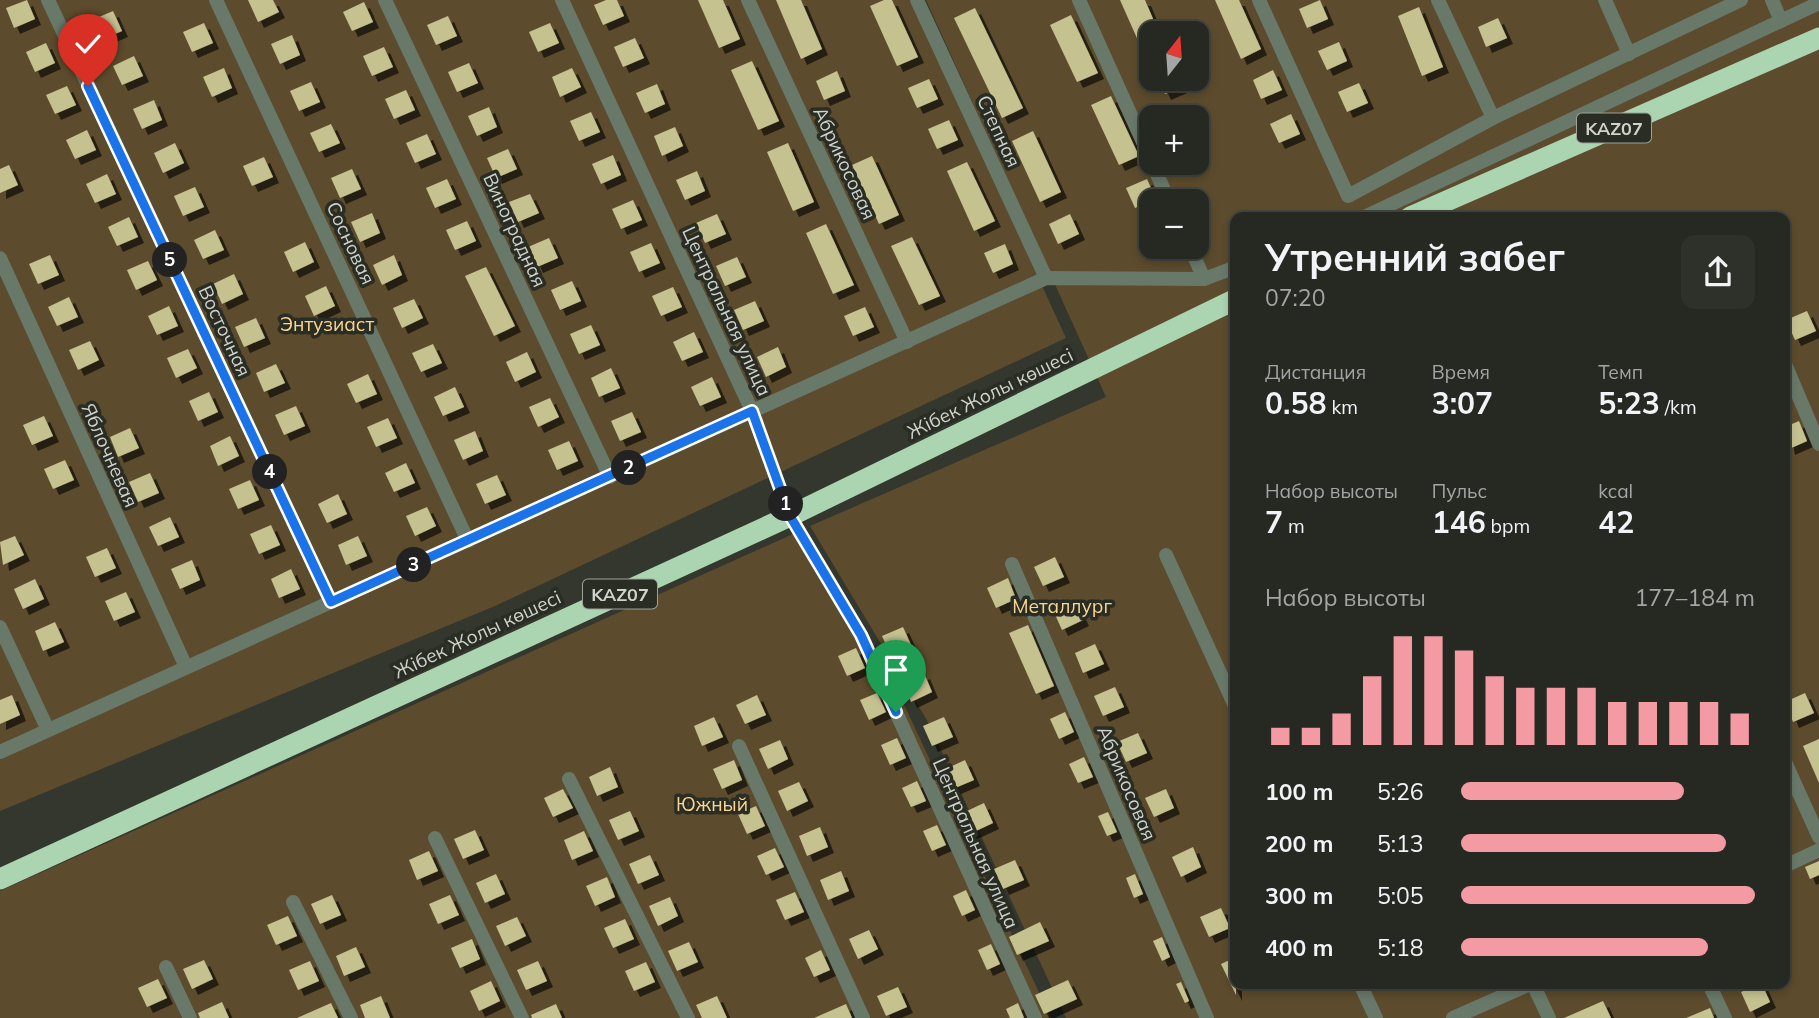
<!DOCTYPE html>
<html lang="ru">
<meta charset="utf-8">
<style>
body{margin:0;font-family:Mulish,sans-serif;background:#2e312a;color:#f1f3f6;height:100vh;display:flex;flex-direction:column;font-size:26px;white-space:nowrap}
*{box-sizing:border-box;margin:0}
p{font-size:23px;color:#a4a6a5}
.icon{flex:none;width:38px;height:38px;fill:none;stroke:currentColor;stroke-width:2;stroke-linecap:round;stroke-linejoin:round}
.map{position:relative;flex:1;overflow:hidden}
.panel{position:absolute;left:1230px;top:212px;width:560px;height:777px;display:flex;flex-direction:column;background:#262922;border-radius:14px;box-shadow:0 4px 10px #0003,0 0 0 2px #424540}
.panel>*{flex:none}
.needle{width:46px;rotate:17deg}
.tools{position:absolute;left:1139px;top:21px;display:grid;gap:14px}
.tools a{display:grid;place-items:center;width:70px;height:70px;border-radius:14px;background:#262922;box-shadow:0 4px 10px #0003,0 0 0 2px #424540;font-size:35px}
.pin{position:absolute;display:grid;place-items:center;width:60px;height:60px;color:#fff;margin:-72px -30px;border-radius:50% 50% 50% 0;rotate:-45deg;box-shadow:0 0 7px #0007}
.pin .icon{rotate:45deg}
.km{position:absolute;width:35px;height:35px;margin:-18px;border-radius:50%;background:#222;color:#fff;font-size:19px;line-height:35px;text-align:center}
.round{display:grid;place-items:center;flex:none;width:74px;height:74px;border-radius:14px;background:#2e312a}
.head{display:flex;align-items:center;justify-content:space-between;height:119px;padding:0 35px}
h1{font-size:38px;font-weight:700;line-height:52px}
.stats{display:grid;grid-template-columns:repeat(3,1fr);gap:10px;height:119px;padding:7px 35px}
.stats div{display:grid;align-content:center}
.stats b{font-size:30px;font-weight:700}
.stats small{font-size:19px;font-weight:400}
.stats p{font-size:19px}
.chart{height:196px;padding:14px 35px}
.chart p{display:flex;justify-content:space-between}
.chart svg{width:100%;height:126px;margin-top:7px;stroke:#f49aa2;stroke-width:6}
ul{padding:0 35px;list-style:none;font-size:23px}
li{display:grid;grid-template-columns:112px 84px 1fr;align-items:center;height:52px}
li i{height:18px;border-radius:9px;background:#f49aa2}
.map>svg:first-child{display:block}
.green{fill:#5c4b2c;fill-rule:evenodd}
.building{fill:#c6c290;filter:url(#shadow)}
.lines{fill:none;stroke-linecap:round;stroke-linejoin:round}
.street{stroke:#687869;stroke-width:14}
.highway{stroke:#abd4b0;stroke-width:21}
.route-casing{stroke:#fff;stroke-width:14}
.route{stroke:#1a73e8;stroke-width:9}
.labels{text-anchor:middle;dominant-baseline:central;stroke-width:7;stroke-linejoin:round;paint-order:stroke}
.shield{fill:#292d23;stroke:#9ea19a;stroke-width:2}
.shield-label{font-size:18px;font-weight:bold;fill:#d0d3cd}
.street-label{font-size:19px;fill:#d0d3cd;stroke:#292d23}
.park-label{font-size:19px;fill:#fcd591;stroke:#292d23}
</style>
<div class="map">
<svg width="1819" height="1018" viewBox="0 0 1819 1018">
<defs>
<filter id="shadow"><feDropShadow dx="6" dy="6" stdDeviation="0" flood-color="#0009"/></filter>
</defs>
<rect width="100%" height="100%" fill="#33372d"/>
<g class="green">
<polygon points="0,0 911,0 1066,338 495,606 0,811"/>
<path d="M926,0H1819V1018H1066L928,722L810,526L1106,397ZM1152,33H1197V79H1152ZM1152,117H1197V163H1152ZM1152,201H1197V247H1152ZM1236,217H1785V984H1236Z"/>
<polygon points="804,529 893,681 1051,1018 0,1018 0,891"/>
</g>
<g class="building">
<polygon points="27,0 35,19 14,28 6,8"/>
<polygon points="248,0 273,0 279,12 258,22"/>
<polygon points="606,0 617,0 624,16 603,25 594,5"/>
<polygon points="698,0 723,0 740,39 719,48"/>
<polygon points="776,0 801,0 822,49 801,59"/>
<polygon points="884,0 892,0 918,57 897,66 870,6"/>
<polygon points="1120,0 1145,0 1159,33 1152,33 1152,72"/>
<polygon points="1215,0 1239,0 1261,49 1241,59"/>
<polygon points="1320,0 1328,19 1307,28 1299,9"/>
<polygon points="364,2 373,22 352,31 343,12"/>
<polygon points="1419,7 1443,67 1422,76 1398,16"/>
<polygon points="975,8 1023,108 1002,118 954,18"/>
<polygon points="113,11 122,31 101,40 92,20"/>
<polygon points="1071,15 1098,73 1077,82 1050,25"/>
<polygon points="448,16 457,36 436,45 427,25"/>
<polygon points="1498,18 1507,38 1486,47 1478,27"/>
<polygon points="204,23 213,43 192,52 183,32"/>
<polygon points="550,23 559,43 538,52 529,32"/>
<polygon points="292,35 300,55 280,64 271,44"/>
<polygon points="635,38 644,58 623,67 614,47"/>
<polygon points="1339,42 1347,61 1327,70 1318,51"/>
<polygon points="46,43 55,63 35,72 26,52"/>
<polygon points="384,47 393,67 372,76 363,56"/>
<polygon points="134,56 143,76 122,85 113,66"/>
<polygon points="752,61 779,121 758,130 731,70"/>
<polygon points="469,63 478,83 457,92 448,72"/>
<polygon points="224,68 232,88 212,97 203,77"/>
<polygon points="572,68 581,87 560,97 552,77"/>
<polygon points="1273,70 1282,90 1261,99 1253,80"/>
<polygon points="837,71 845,91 824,100 816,81"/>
<polygon points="929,79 938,99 917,108 908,88"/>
<polygon points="1158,79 1200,79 1165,94"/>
<polygon points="311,82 320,102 299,111 290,91"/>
<polygon points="1359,83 1368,103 1347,112 1338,92"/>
<polygon points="657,84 665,104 645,113 636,93"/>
<polygon points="67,86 76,105 55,114 46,95"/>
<polygon points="406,90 415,110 394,119 385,99"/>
<polygon points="1111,96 1139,156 1119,165 1091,105"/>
<polygon points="154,100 162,120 142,129 133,109"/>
<polygon points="489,107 497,127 477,136 468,116"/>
<polygon points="591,112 600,132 579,141 570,121"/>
<polygon points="1291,114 1300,134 1279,143 1270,124"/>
<polygon points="949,120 958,140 937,149 928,129"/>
<polygon points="331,124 340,143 319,152 310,133"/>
<polygon points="675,127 683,146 662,156 654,136"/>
<polygon points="87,130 96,150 75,159 66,140"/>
<polygon points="1033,131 1061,192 1040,202 1012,141"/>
<polygon points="427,134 436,154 415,163 406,143"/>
<polygon points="175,143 184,163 163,173 154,153"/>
<polygon points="788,143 814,202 793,211 767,152"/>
<polygon points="508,149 517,169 496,178 487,158"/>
<polygon points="613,155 621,175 601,184 592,164"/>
<polygon points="872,156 899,215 879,224 852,165"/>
<polygon points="264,157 273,177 252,186 243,166"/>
<polygon points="967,162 995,221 974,231 947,171"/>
<polygon points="9,165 18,185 0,193 0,169"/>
<polygon points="352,169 361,189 340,198 331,178"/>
<polygon points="697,171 705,191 685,200 676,180"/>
<polygon points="107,174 116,194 95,203 86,184"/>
<polygon points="447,179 456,199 435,208 426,188"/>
<polygon points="1147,179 1156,199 1135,208 1126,188"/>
<polygon points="195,187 204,207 183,216 174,196"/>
<polygon points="530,194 539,213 518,222 509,202"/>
<polygon points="633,200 642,220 621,229 612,209"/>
<polygon points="372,213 380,233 360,242 351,222"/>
<polygon points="717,214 726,234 705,243 696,223"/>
<polygon points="1070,214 1079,234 1058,244 1049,224"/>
<polygon points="129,217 138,237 117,246 108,227"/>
<polygon points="467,221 476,241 455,250 446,230"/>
<polygon points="826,224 854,285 833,294 806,233"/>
<polygon points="215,230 224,250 203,259 194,240"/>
<polygon points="912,237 940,296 919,305 891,246"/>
<polygon points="549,238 558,258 537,267 528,247"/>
<polygon points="305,242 314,262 293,272 284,252"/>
<polygon points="651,243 660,263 639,272 630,252"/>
<polygon points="1005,244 1013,264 993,273 984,253"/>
<polygon points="50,255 59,275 38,284 29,264"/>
<polygon points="394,255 402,275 382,285 373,265"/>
<polygon points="737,257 746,277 725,286 716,266"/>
<polygon points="148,261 157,280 136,290 127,270"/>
<polygon points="486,267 515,326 494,336 465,276"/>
<polygon points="234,274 243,294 222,304 213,284"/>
<polygon points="572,281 581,301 560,310 551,290"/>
<polygon points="326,286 335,306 314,316 305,296"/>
<polygon points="673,287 682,307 661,316 652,296"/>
<polygon points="69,297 78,317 57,326 48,307"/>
<polygon points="414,299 423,318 402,328 393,308"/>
<polygon points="755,301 764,321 743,330 734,310"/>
<polygon points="169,306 178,326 157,335 148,316"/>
<polygon points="865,307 874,327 853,336 844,316"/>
<polygon points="1807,311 1816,331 1795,340 1786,320"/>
<polygon points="256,318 265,338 244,347 235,327"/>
<polygon points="591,325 600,345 579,354 570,334"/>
<polygon points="694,332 703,352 682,361 673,342"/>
<polygon points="90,341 99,360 78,370 69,350"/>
<polygon points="433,344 442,363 421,372 412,353"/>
<polygon points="778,347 786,367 766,377 757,357"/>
<polygon points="188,349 197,368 176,378 167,358"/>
<polygon points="527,352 536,372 515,382 506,362"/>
<polygon points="276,364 285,383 264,392 256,373"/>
<polygon points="611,368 620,388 599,397 591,378"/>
<polygon points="368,374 377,394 356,403 347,384"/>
<polygon points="712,377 721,397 700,406 691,387"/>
<polygon points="455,387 464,407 443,416 434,397"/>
<polygon points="209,392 218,412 198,421 189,401"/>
<polygon points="550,398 559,417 538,427 529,407"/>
<polygon points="296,406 305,426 284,435 275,415"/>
<polygon points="632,412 641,432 620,441 611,421"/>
<polygon points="44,416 53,436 32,445 23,425"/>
<polygon points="388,418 397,438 376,447 367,427"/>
<polygon points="1799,421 1807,441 1789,449 1785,427"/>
<polygon points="130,428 139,448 118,457 110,437"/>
<polygon points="475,431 483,451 463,460 454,440"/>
<polygon points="230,436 239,456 218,466 210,446"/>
<polygon points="569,441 578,461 557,470 548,450"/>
<polygon points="65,460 74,480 53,489 44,469"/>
<polygon points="406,463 415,483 394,492 385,473"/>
<polygon points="150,473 159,493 138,502 129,482"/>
<polygon points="497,475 506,495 485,504 476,484"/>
<polygon points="250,480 259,500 238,509 229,489"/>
<polygon points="338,494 347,514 327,523 318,504"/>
<polygon points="427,507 436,526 415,536 406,516"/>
<polygon points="170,517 179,537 158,546 149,527"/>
<polygon points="271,525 280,545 259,554 250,534"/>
<polygon points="15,536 24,555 3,565 0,542"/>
<polygon points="358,536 367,556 346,565 338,545"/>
<polygon points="107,548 116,568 95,577 86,557"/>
<polygon points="1055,557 1064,577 1043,586 1034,567"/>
<polygon points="192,560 200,580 180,589 171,569"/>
<polygon points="291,569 300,589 279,598 271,579"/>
<polygon points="1008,578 1016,599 996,608 987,588"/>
<polygon points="35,579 44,599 23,609 14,589"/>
<polygon points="126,592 135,612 114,621 105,601"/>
<polygon points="1074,601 1083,620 1062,630 1053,610"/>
<polygon points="55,622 64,642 43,651 35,631"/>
<polygon points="1028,625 1054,686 1036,694 1009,633"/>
<polygon points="903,627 912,647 891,656 882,636"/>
<polygon points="1095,644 1104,664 1083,673 1075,653"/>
<polygon points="856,648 865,668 847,676 838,656"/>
<polygon points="924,673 932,692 911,702 903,682"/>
<polygon points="1115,687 1124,707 1103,716 1094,696"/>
<polygon points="877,693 886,712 869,720 860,700"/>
<polygon points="1805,693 1814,713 1793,722 1785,702"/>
<polygon points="12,695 20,715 0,724 0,700"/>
<polygon points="757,695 766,715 745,724 736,705"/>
<polygon points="1065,712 1074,732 1059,739 1050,719"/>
<polygon points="714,717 723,737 702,746 694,726"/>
<polygon points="944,717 953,737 932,746 923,726"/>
<polygon points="1138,733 1147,753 1126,762 1117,742"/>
<polygon points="897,738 906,758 890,765 881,745"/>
<polygon points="1819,739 1819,783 1803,746"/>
<polygon points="780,740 788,759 768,769 759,749"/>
<polygon points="1084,757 1093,777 1078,783 1069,764"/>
<polygon points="734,760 742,780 722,789 713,769"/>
<polygon points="965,760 974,780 943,793 935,774"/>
<polygon points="610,767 618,787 597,796 589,777"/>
<polygon points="917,781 926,801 911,807 902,788"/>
<polygon points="799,782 808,801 787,811 778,791"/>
<polygon points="563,789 573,808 553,817 544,798"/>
<polygon points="1166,789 1174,808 1154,817 1145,798"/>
<polygon points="984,803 993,823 963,837 954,817"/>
<polygon points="756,806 765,826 747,834 738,814"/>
<polygon points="630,811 639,831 618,840 609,820"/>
<polygon points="1108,812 1117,832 1107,836 1098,816"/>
<polygon points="937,825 946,845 932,851 923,831"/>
<polygon points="820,827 828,847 807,856 799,836"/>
<polygon points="475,830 484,850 463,859 454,839"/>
<polygon points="584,831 593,851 572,860 564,840"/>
<polygon points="1193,847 1201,867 1181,877 1172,857"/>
<polygon points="775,848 784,867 766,875 757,856"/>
<polygon points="429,851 438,871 417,880 409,860"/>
<polygon points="650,855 659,875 638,884 629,864"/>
<polygon points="1015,860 1024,880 1003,889 994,869"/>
<polygon points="1819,861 1819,875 1810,879 1805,867"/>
<polygon points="841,871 849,891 828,900 820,880"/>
<polygon points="496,874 505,894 485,903 476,883"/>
<polygon points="1135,874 1143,894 1134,898 1126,878"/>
<polygon points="607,877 615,897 595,906 586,886"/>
<polygon points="966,890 975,910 962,916 953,896"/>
<polygon points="795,892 804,912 785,920 776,900"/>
<polygon points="332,895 341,915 320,924 311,904"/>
<polygon points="450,895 459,915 438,924 429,904"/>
<polygon points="670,897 678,916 658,926 649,906"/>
<polygon points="1221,908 1230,928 1209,937 1200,917"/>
<polygon points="288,916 297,936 276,945 267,925"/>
<polygon points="517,917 526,936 505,946 496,926"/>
<polygon points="625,919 634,939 613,948 604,928"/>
<polygon points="1040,922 1049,941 1017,955 1009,937"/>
<polygon points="869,930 878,949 858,959 849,939"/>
<polygon points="1162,937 1170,957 1162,961 1153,941"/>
<polygon points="472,939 480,959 460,968 451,948"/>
<polygon points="689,942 698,962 677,971 668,951"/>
<polygon points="991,944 1000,964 987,970 978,950"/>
<polygon points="356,947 365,967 344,976 336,956"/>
<polygon points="821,950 830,970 814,977 805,958"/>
<polygon points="1236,957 1236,995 1221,964"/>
<polygon points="204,960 213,979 192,989 183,969"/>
<polygon points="310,961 319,981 298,990 289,970"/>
<polygon points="538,961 547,981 526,990 517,970"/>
<polygon points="646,962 655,982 634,991 625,971"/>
<polygon points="158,979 167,998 147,1007 138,988"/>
<polygon points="1068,980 1077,999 1044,1014 1035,995"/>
<polygon points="491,981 500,1001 479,1011 470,991"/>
<polygon points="1181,982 1189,1001 1185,1003 1176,984"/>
<polygon points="1762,984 1770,1002 1750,1012 1741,992"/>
<polygon points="898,987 907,1007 886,1016 877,996"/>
<polygon points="381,996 390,1018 365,1018 360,1005"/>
<polygon points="717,996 727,1018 702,1018 696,1005"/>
<polygon points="1603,1001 1611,1018 1564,1018"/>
<polygon points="222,1002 229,1018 200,1018 198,1013"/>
<polygon points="331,1003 338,1018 297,1018"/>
<polygon points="1018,1003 1024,1018 1010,1018 1006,1009"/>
<polygon points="556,1004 562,1018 532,1018 531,1015"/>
<polygon points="846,1004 852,1018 814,1018"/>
<polygon points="1710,1008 1714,1018 1686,1018"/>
</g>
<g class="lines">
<g class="street">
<polyline points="48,0 331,602"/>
<polyline points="216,0 468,541"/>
<polyline points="385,0 610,477"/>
<polyline points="562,0 752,411 790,516 861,635 1035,1018"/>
<polyline points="748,0 907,342"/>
<polyline points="917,0 1046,278"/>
<polyline points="1079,0 1152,162"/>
<polyline points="1259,0 1348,196 1493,118 1741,0"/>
<polyline points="1438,0 1493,118"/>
<polyline points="1605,0 1629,54"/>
<polyline points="1772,0 1781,21"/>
<polyline points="1152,163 1169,201"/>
<polyline points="1364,217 1819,3"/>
<polyline points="1190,247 1204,279"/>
<polyline points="0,258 186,667"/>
<polyline points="1785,364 1819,444"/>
<polyline points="1166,555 1236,708"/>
<polyline points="1012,564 1207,1018"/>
<polyline points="0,627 48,730"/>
<polyline points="739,746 863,1018"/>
<polyline points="0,752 1046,278 1204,279 1236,267"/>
<polyline points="1785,762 1819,837"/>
<polyline points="569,779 688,1018"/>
<polyline points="435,838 522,1018"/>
<polyline points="1785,866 1819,850"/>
<polyline points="293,902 351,1018"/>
<polyline points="166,967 190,1018"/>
<polyline points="1360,984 1376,1018"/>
<polyline points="1533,984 1549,1018"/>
<polyline points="1709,984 1725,1018"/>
<polyline points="1453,1018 1530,984"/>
</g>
<g class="highway">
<polyline points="1410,217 1819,38"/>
<polyline points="0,879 790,516 1236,299"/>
</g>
</g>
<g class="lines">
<defs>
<polyline id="route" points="88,86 331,602 752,411 790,516 861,635 896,712"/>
</defs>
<use href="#route" class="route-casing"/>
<use href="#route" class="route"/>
</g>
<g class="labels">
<g class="shield">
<rect x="1577" y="113.5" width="74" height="29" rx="5"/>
<rect x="583" y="579.5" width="74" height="29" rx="5"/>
</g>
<g class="shield-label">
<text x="1614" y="128">KAZ07</text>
<text x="620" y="594">KAZ07</text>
</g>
<g class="street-label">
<text transform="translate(999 131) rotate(65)">Степная</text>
<text transform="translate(845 163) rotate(65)">Абрикосовая</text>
<text transform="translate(515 230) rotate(65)">Виноградная</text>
<text transform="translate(351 243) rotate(65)">Сосновая</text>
<text transform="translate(727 311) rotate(65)">Центральная улица</text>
<text transform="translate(225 331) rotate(65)">Восточная</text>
<text transform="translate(990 393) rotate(-26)">Жібек Жолы көшесі</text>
<text transform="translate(110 455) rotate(66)">Яблочневая</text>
<text transform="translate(477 634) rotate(-25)">Жібек Жолы көшесі</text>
<text transform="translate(1127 783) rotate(67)">Абрикосовая</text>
<text transform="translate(976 843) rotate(66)">Центральная улица</text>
</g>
<g class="park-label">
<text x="327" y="324">Энтузиаст</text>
<text x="1062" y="606">Металлург</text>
<text x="712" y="804">Южный</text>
</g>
</g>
</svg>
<div class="tools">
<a><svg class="needle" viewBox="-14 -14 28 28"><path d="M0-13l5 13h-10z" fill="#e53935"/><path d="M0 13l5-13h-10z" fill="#a4a6a5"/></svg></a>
<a>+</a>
<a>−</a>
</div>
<div class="pin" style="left:896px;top:712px;background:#1e9e55"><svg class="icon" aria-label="arrive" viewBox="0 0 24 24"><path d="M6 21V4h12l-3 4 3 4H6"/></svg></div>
<div class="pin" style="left:88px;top:86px;background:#d93025"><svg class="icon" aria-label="check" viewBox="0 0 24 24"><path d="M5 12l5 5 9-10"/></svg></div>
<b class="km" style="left:786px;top:504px">1</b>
<b class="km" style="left:629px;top:468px">2</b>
<b class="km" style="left:414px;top:565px">3</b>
<b class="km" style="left:270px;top:472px">4</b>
<b class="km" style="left:170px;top:260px">5</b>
<section class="panel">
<div class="head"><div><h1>Утренний забег</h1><p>07:20</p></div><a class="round"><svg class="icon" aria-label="share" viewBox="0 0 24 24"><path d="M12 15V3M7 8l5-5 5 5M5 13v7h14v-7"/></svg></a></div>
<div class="stats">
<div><p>Дистанция</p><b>0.58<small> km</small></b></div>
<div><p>Время</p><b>3:07</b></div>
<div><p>Темп</p><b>5:23<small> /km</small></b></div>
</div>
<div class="stats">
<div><p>Набор высоты</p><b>7<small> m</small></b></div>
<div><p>Пульс</p><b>146<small> bpm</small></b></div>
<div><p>kcal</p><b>42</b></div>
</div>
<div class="chart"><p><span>Набор высоты</span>177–184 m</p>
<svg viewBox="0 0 160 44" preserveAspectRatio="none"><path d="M5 44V38M15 44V38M25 44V33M35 44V20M45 44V6M55 44V6M65 44V11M75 44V20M85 44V24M95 44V24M105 44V24M115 44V29M125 44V29M135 44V29M145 44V29M155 44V33"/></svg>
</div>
<ul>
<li><b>100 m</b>5:26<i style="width:76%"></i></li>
<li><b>200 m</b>5:13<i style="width:90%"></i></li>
<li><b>300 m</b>5:05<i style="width:100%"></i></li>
<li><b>400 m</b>5:18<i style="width:84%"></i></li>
</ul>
</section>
</div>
